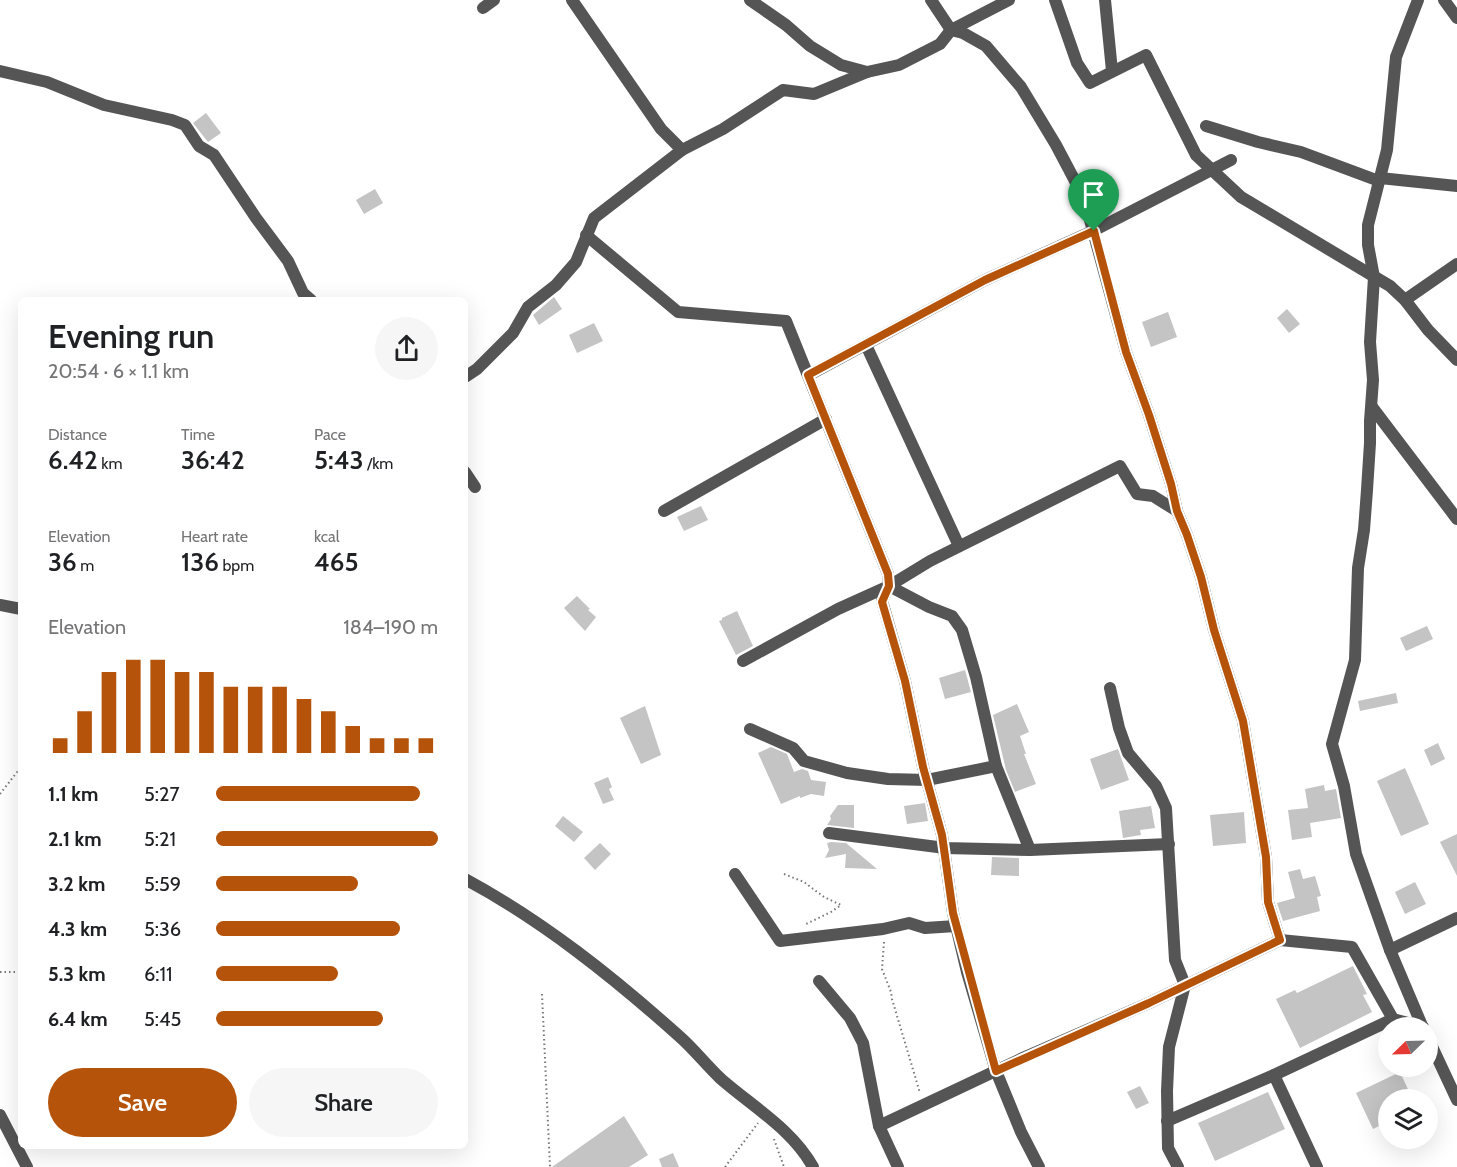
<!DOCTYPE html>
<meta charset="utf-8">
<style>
body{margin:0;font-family:Cabin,sans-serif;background:#f6f6f6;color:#202124;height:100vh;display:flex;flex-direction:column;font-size:22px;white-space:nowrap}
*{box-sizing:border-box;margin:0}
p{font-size:20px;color:#757577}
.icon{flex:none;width:33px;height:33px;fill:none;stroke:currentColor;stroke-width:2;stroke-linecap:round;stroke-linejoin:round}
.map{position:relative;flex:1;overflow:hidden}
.sheet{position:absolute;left:18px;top:297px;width:450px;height:852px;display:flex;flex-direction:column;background:#fff;border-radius:9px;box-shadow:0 6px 24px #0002}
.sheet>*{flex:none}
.needle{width:39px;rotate:247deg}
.tools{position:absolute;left:1378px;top:1017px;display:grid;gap:12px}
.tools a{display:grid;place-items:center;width:60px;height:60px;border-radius:50%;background:#fff;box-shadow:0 6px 24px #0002;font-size:30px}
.pin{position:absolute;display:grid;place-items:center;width:51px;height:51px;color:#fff;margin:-62px -26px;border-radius:50% 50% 50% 0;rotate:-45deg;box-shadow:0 0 6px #0007}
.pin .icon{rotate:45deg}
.round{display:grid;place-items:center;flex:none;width:63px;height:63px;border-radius:32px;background:#f6f6f6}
.summary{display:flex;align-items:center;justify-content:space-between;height:102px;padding:0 30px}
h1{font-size:33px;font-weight:600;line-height:45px}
.stats{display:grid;grid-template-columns:repeat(3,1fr);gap:9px;height:102px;padding:6px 30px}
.stats div{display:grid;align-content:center}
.stats b{font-size:26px;font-weight:600}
.stats small{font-size:16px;font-weight:400}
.stats p{font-size:16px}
.chart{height:168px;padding:12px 30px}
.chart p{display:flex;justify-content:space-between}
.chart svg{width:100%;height:108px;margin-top:6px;stroke:#b45309;stroke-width:6}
.primary-button{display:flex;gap:12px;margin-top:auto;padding:12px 30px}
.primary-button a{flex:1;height:69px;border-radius:36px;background:#b45309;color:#fff;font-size:24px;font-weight:600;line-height:69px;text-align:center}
.primary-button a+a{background:#f6f6f6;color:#202124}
ul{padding:0 30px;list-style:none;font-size:20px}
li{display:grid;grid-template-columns:96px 72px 1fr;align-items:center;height:45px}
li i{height:15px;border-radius:8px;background:#b45309}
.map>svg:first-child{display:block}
.building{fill:#c4c4c4}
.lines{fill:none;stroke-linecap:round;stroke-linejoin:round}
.path{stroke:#777;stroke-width:2;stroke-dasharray:1.5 3;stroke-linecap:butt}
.street{stroke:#555;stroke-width:12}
.route-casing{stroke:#fff;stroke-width:12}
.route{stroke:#b45309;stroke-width:8}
</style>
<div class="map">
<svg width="1457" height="1167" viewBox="0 0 1457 1167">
<rect width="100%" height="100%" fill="#fff"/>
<g class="building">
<polygon points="206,113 221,133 208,142 193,123"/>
<polygon points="375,189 383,203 364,214 356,200"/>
<polygon points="554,297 562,309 539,325 533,315"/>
<polygon points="1287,309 1300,324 1289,333 1277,318"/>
<polygon points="1168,312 1177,337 1151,347 1142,322"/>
<polygon points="594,323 603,341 577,353 569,335"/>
<polygon points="701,506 708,520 684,531 677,517"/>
<polygon points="577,596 590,609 588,610 596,617 585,631 564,608"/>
<polygon points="737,611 753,646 736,655 719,621 722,620 722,618"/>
<polygon points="1427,626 1433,639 1406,651 1400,638"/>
<polygon points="965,670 971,692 945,699 939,678"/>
<polygon points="1396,693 1398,703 1360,711 1358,701"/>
<polygon points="1017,704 1029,732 1020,736 1026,754 1024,754 1036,784 1015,792 1006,770 993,715"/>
<polygon points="645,706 661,755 641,764 620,718"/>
<polygon points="1438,743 1445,759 1431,766 1424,750"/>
<polygon points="771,747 787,754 794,772 802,769 808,771 811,780 826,782 824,796 811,794 800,798 800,796 781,804 758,753"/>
<polygon points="1118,749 1129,780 1101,790 1090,759"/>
<polygon points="1405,768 1429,824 1401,836 1377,781"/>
<polygon points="608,777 612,787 609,789 614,800 603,804 594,783"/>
<polygon points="1324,785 1325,791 1336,789 1341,818 1310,823 1312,837 1292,840 1288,810 1308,808 1305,789"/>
<polygon points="925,803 928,821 907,824 904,806"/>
<polygon points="838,805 854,805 854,828 827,825 831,819 830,816"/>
<polygon points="1151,806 1155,828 1140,830 1141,835 1123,838 1119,811"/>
<polygon points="1244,812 1246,843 1213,846 1210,815"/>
<polygon points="563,816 583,832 574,842 555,826"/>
<polygon points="1457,834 1457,876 1440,842"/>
<polygon points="831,842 846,843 877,869 845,868 846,854 825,858 829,850 827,843"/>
<polygon points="600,843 611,854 595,870 584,858"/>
<polygon points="992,857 1019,858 1019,876 991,875"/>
<polygon points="1300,869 1303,879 1315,876 1321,896 1317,897 1320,911 1283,921 1277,903 1295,898 1288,872"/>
<polygon points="1415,882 1426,904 1405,914 1395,892"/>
<polygon points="1353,966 1367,994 1363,995 1372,1012 1300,1048 1276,999 1295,990 1297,993"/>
<polygon points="1400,1072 1413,1100 1389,1100 1389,1121 1373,1129 1356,1093"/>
<polygon points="1140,1086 1149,1103 1136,1109 1127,1092"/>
<polygon points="1268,1092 1285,1129 1215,1161 1198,1123"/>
<polygon points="624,1116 648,1155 629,1167 552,1167"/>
<polygon points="673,1153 679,1167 662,1167 659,1159"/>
</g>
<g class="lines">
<g class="path">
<polyline points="0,794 21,767"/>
<polyline points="784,874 804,882 824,897 841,905 831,912 804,925"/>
<polyline points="884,942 882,969 891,992 892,999 920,1093"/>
<polyline points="0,972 21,972"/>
<polyline points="542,994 550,1167"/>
<polyline points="774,1139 784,1167"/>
<polyline points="725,1167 758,1123"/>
</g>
<g class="street">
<polyline points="572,0 661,129 682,150"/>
<polyline points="750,0 786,25 810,46 841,65 867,72"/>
<polyline points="931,0 951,30 1009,0"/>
<polyline points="1055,0 1077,63 1090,83 1146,55 1196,155 1241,197 1390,286 1405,300 1428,330 1457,360"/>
<polyline points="1105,0 1112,71"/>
<polyline points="1418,0 1396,57 1387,150 1368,225 1368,245 1374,277 1370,342 1373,380 1370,421 1370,443 1367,490 1364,530 1358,568 1355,660 1332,744 1344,786 1356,854 1390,950 1423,1028"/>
<polyline points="1444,0 1457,18"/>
<polyline points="483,8 494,0"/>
<polyline points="0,71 47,82 104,105 172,120 185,125 199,146 214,155 256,218 288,261 303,293 311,300"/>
<polyline points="1206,126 1258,142 1301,152 1379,181"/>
<polyline points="1380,178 1457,186"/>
<polyline points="586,235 678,312 786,321 888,574 889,586 882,601 905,681 923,767 942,835 953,913 967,972 996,1071 1021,1132 1039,1167"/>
<polyline points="1405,300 1457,264"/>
<polyline points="866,345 959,546"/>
<polyline points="809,375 985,280 1093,231 1231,160"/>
<polyline points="465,377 477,369 513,333 528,307 556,285 576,262 594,218 682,150 723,129 783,90 814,94 867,72 899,65 940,44 951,30 963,33 986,46 1021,87 1056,145 1084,198 1126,352 1149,415 1171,484 1177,511 1153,496 1137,494 1120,466 930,561 889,586 838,609 743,661"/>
<polyline points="1372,407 1457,519"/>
<polyline points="465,472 475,487"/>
<polyline points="664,511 826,419"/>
<polyline points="1177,511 1187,535 1201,577 1214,630 1243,721 1266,857 1268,902 1280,940"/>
<polyline points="889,586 929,607 952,616 962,630 976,677 996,766 1030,850"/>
<polyline points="0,605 21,609"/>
<polyline points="1110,688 1119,728 1128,753 1156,786 1166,808 1175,960 1185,985 1169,1047 1167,1091 1168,1148 1178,1167"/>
<polyline points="750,729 793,748 804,761 847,773 888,779 927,780 996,766"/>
<polyline points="829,833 945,848 1030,850 1169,844"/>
<polyline points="735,874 780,941 883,929 909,923 925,928 956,926"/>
<path d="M465,879C543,921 613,977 679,1036C694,1049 706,1065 721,1079C753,1107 792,1129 813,1167"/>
<polyline points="1390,950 1457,918"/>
<polyline points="819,981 850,1018 863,1043 879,1126 898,1167"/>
<polyline points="1428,1038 1457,1100"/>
<polyline points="1274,1075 1393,1019"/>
<polyline points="0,1115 27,1167"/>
<polyline points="1167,1121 1274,1075 1317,1167"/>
<polyline points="879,1126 1025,1057 1149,1003 1280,940 1352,947 1393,1019 1423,1027"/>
</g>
</g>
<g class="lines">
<defs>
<polygon id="route" points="1094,231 1126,352 1149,415 1171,484 1177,511 1187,535 1201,577 1214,630 1243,721 1266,857 1268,902 1280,940 1149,1003 996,1071 953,913 942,835 923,767 905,681 882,602 889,586 888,574 808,375 985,280"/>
</defs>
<use href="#route" class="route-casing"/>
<use href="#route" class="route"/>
</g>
</svg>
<div class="tools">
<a><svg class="needle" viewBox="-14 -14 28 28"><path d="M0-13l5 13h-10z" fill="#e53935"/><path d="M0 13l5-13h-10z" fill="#757577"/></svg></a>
<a><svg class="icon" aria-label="layers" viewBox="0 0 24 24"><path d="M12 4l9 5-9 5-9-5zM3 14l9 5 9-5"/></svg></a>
</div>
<div class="pin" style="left:1094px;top:231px;background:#1e9e55"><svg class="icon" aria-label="arrive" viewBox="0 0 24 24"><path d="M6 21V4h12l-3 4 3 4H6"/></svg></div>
<section class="sheet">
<div class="summary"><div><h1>Evening run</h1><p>20:54 · 6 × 1.1 km</p></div><a class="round"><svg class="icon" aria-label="share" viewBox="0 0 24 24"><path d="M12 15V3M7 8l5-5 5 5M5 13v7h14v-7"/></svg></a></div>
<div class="stats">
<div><p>Distance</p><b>6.42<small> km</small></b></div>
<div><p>Time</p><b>36:42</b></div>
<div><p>Pace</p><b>5:43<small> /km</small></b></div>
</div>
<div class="stats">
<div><p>Elevation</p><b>36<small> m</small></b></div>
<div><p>Heart rate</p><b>136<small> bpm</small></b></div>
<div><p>kcal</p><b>465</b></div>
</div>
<div class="chart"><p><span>Elevation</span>184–190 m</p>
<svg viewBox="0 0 160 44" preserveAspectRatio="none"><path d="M5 44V38M15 44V27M25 44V11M35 44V6M45 44V6M55 44V11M65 44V11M75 44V17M85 44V17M95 44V17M105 44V22M115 44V27M125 44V33M135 44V38M145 44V38M155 44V38"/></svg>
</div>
<ul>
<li><b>1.1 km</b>5:27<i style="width:92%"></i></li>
<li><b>2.1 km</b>5:21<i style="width:100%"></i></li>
<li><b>3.2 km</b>5:59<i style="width:64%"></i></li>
<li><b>4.3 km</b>5:36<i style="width:83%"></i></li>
<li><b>5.3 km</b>6:11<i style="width:55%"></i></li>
<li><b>6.4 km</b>5:45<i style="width:75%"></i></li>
</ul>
<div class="primary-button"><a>Save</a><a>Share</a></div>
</section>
</div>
